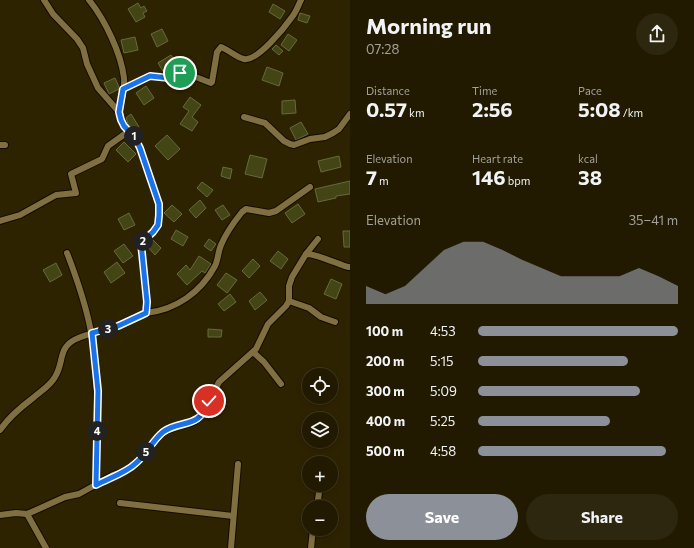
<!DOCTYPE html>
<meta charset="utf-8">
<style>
body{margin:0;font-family:Commissioner,sans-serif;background:#2e270f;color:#f1f3f6;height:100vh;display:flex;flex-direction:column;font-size:15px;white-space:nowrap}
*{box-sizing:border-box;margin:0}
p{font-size:13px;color:#a2a199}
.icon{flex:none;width:22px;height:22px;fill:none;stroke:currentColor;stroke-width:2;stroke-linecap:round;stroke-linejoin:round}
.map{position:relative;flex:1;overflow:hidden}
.side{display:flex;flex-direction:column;background:#221a00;width:344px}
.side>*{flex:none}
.tools{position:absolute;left:302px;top:368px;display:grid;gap:8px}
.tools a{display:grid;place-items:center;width:36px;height:36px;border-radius:50%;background:#221a00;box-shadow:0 2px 6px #0003,0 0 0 1px #3f3822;font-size:20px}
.pin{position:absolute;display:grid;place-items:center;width:34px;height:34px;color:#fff;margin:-17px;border:2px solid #fff;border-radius:50%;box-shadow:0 1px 4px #0007}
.km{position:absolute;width:20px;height:20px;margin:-10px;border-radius:50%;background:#222;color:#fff;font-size:11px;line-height:20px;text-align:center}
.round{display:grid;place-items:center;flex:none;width:42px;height:42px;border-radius:21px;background:#2e270f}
.headline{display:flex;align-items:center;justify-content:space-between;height:68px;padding:0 16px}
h1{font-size:22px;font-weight:700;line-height:30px}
.figures{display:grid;grid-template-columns:repeat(3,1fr);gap:6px;height:68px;padding:4px 16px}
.figures div{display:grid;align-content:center}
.figures b{font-size:20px;font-weight:700}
.figures small{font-size:11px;font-weight:400}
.figures p{font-size:11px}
.chart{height:112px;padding:8px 16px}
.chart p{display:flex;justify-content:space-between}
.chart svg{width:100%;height:72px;margin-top:4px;fill:#8c9099;opacity:.7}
.primary-button{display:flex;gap:8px;margin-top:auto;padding:8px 16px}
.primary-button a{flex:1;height:46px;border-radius:24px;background:#8c9099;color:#fff;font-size:16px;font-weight:700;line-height:46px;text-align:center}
.primary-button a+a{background:#2e270f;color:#f1f3f6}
ul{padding:0 16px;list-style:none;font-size:13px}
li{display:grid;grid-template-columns:64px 48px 1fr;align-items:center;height:30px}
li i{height:10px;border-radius:5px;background:#8c9099}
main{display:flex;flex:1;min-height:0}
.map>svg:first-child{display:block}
.building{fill:#444515;stroke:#676a3a}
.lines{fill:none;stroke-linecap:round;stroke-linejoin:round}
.street-casing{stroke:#140c00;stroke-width:8}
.street{stroke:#807041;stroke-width:6}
.route-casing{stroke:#fff;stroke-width:8}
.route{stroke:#1a73e8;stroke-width:5}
</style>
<main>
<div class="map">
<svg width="350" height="548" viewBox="0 0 350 548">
<rect width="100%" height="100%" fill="#2e2300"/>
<g class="building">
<polygon points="138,3 141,8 144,6 147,11 143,13 145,17 136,22 128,9"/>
<polygon points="273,4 285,11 280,19 269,12"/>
<polygon points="300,13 310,16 307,23 298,20"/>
<polygon points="162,29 168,41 157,47 151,34"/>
<polygon points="288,34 297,40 289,51 281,45"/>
<polygon points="135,37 138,50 124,53 121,40"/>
<polygon points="276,45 283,51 279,55 272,49"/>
<polygon points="171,55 176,63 172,66 173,68 164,73 158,63"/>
<polygon points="267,67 283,73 279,86 262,80"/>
<polygon points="115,78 119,87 119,89 109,94 104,83"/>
<polygon points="146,86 154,98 144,105 136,93"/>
<polygon points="190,97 201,105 192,117 198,122 192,131 180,124 189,111 183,107"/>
<polygon points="295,100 296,113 282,114 282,101"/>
<polygon points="131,114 139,127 134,130 128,124 126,118"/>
<polygon points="301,122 308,134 296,140 290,128"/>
<polygon points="167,135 180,149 168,160 155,146"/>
<polygon points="124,142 136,154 128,162 116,150"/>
<polygon points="250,155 267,159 262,178 245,174"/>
<polygon points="339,156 341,167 321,172 318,161"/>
<polygon points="223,167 232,169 230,179 221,176"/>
<polygon points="350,181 350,194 336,196 336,198 318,202 315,189"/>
<polygon points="202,182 213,190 207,197 197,188"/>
<polygon points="200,200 206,208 196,218 189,210"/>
<polygon points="298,204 305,214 292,223 285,213"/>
<polygon points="172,205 182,214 174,222 164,213"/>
<polygon points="223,205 230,215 222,220 215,210"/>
<polygon points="129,213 135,225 124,230 118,219"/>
<polygon points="176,230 188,237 183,246 171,239"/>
<polygon points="343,231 350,231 350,247 344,247"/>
<polygon points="209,239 216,244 211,251 204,246"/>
<polygon points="153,240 161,248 155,255 147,246"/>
<polygon points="124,244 133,256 123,263 114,251"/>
<polygon points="278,251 288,259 281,269 270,261"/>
<polygon points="199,256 211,264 205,273 202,271 187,285 177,274 186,265 190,270"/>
<polygon points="253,259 260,266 249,278 242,271"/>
<polygon points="117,262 125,273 111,283 104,272"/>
<polygon points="56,263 62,275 50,282 43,270"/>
<polygon points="226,273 237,280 227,293 217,285"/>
<polygon points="331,279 342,284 336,299 324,294"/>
<polygon points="260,292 267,300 255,310 249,301"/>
<polygon points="230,294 236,302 224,311 218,304"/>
<polygon points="208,329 222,330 221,337 208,337"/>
</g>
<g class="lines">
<defs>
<g id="street">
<path d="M89,0C105,20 121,53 124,78C125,89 121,101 119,112"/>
<path d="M123,89L150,76L169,78L183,72L211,83L212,82L217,52L221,47C229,50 236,57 244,59C257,62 285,27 292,17C296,12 298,6 301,0"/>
<polyline points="244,117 265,123 284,141 290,144 294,145 310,139 325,137 333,133 339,129 350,114"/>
<polyline points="0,145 5,145"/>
<polyline points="0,221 20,215 56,195 76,193 71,174 102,159 108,146 129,131"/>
<path d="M67,253C77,279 86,305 91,332C100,382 97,434 96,485"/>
<polyline points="306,254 318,239"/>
<polyline points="289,301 309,308 321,317 335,322"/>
<path d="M146,313C176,310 201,292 215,266C218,260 218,252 221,245C226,233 234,222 242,212L246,209L269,213L276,211L310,187"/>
<polyline points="253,352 264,362 281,384"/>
<path d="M0,430C9,417 21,407 33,398C41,391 50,386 55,377C64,363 58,349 74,340C85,334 98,332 110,329C122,324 134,318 146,313L147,302L141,243L153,232L158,225L159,215V204L140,148L135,138L124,126L119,112L98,88L87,64L83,48L77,39L53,14L44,0"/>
<polyline points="120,503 233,516"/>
<polyline points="317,507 320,485"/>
<polyline points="27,514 46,548"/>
<path d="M0,515L16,513L27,514L34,511L65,497L79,494L113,475L127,470L143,457L149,447L164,431L188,424L195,421L201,415L206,409L209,401L219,382L256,349L268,324L286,306L289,301V286L292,277L306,254C314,253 338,264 348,267H350"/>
<polyline points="231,548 238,464"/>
<polyline points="311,548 313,529"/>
</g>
</defs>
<use href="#street" class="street-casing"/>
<use href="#street" class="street"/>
</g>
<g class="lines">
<defs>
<path id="route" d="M180,73L169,78L150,76L123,89L119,112L121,120L124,126L135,138L140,148L159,204V215L158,225L153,232L141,243L147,302L146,313L118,326L92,333L98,391L96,485C109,478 126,473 136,463C147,454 152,441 163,432C181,419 199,430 209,401"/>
</defs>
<use href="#route" class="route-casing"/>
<use href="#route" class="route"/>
</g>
</svg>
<div class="tools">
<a><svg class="icon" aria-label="locate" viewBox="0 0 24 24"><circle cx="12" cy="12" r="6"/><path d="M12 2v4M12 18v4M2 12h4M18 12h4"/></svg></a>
<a><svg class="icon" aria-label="layers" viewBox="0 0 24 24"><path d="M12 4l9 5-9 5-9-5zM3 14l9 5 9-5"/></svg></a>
<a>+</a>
<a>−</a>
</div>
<div class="pin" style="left:180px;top:73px;background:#1e9e55"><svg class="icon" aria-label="arrive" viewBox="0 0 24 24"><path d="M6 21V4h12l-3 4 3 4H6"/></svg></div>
<div class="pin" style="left:209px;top:401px;background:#d93025"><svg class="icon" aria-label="check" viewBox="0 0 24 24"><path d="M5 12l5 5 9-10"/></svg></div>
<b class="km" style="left:134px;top:136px">1</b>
<b class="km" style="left:143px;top:241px">2</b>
<b class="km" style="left:108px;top:329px">3</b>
<b class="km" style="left:97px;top:431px">4</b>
<b class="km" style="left:146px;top:452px">5</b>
</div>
<section class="side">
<div class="headline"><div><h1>Morning run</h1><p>07:28</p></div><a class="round"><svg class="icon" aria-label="share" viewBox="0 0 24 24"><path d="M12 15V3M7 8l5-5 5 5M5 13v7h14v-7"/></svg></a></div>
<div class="figures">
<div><p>Distance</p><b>0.57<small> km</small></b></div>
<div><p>Time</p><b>2:56</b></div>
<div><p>Pace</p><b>5:08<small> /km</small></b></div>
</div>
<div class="figures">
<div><p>Elevation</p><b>7<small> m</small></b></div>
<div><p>Heart rate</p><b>146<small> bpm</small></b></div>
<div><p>kcal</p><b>38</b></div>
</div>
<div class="chart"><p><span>Elevation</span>35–41 m</p>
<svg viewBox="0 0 160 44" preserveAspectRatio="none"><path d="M0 44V33L10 38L20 33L30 22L40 11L50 6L60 6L70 11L80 17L90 22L100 27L110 27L120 27L130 27L140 22L150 27L160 33V44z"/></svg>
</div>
<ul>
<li><b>100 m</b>4:53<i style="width:100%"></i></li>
<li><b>200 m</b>5:15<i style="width:75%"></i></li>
<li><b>300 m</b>5:09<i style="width:81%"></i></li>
<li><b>400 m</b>5:25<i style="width:66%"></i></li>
<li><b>500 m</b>4:58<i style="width:94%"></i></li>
</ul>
<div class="primary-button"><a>Save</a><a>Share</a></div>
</section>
</main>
